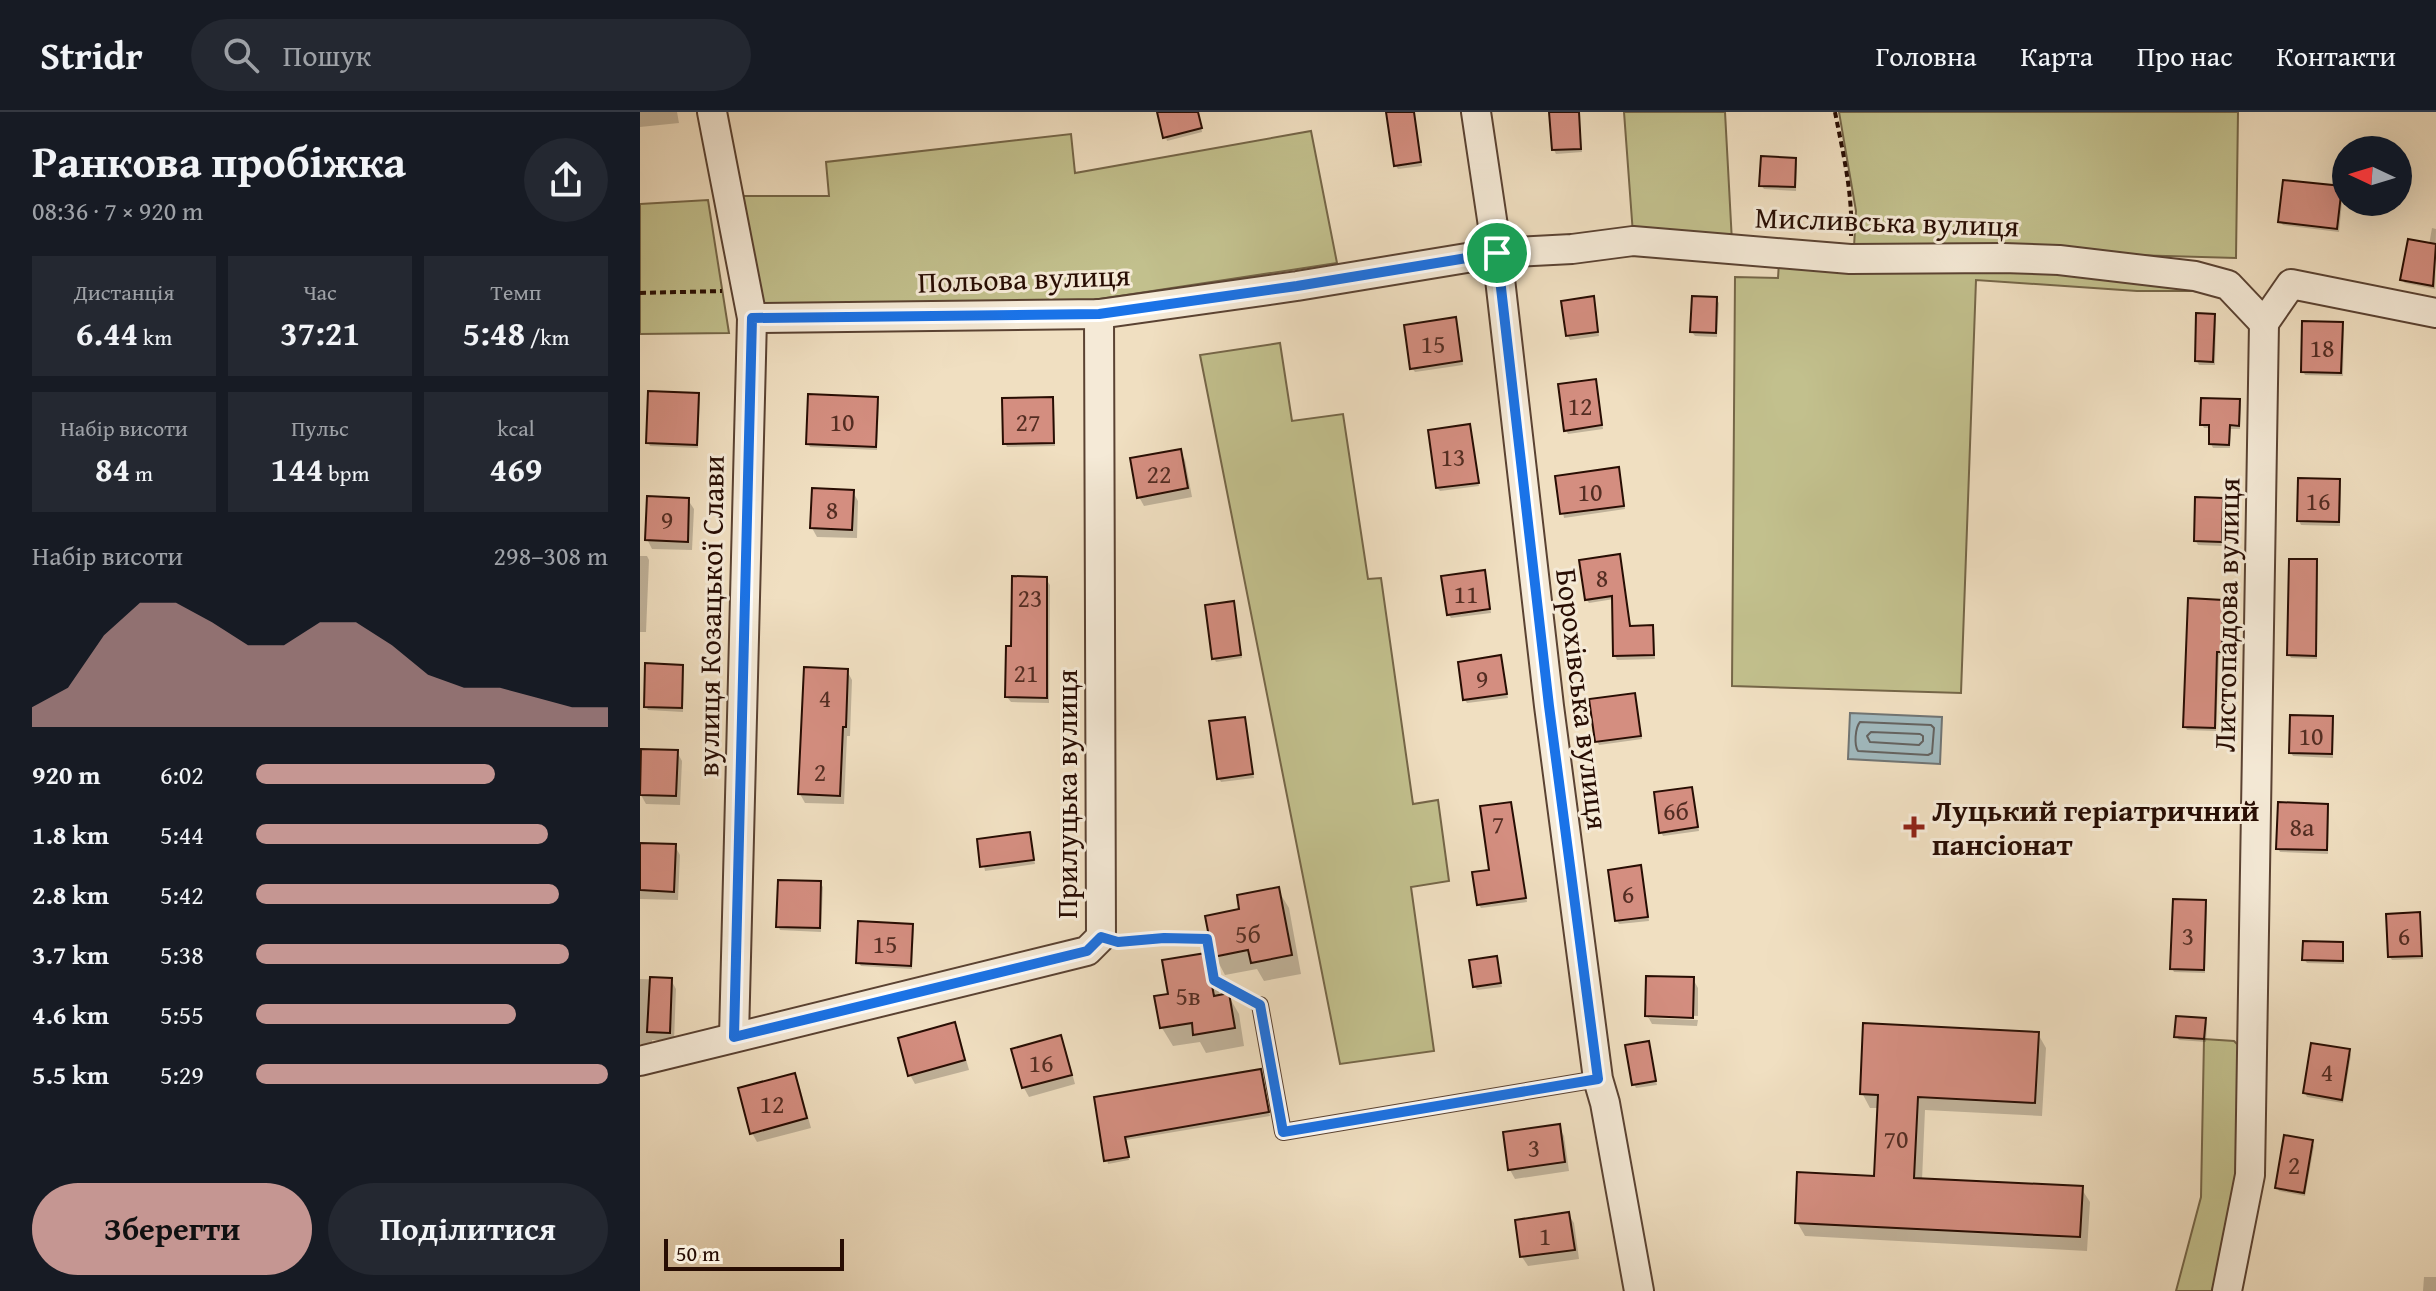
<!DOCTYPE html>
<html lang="uk">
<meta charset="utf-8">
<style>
body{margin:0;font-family:"Gentium Book Plus",serif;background:#242831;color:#f1f3f6;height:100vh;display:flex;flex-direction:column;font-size:30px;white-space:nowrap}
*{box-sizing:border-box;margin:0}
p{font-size:26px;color:#9ea1a6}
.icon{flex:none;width:44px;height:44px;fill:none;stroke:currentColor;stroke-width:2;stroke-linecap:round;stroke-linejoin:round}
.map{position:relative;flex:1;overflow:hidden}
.drawer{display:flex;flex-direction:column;background:#171b24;width:640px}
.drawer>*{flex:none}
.needle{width:52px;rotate:274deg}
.tools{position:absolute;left:1692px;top:24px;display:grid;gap:16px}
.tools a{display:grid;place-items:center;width:80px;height:80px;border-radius:50%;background:#171b24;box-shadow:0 8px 32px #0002;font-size:40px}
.scale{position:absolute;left:24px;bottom:20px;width:180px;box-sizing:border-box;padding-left:8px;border:4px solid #280d03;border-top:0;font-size:22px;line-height:28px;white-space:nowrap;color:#280d03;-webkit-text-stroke:6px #f5ead7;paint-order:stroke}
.pin{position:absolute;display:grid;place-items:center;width:68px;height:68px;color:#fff;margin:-34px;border:4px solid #fff;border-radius:50%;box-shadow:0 2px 8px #0007}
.round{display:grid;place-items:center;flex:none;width:84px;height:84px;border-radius:42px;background:#242831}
.summary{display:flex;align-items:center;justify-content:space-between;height:136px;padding:0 32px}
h1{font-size:44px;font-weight:700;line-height:60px}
.figures{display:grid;grid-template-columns:repeat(3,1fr);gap:12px;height:136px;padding:8px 32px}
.figures div{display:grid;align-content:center;border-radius:0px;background:#242831;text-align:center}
.figures b{font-size:34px;font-weight:700}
.figures small{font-size:22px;font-weight:400}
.figures p{font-size:22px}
.chart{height:224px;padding:16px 32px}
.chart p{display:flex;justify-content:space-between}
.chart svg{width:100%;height:144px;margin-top:8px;fill:#c59692;opacity:.7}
.action{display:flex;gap:16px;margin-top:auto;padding:16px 32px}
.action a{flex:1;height:92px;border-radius:48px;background:#c59692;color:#111;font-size:32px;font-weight:700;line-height:92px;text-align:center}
.action a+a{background:#242831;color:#f1f3f6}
ul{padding:0 32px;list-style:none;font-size:26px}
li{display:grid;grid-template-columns:128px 96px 1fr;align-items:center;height:60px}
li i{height:20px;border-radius:10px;background:#c59692}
header{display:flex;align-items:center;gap:48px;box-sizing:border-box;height:112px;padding:0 40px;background:#171b24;border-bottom:2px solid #363941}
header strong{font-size:38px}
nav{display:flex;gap:44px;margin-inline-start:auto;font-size:28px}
.search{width:560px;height:72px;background:#242831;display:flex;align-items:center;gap:20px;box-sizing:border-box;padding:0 28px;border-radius:44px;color:#9ea1a6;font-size:30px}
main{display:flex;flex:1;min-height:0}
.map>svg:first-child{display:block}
.green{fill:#c2c08d;stroke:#756648;stroke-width:2}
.water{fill:#a0b9be;stroke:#707473;stroke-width:2}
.shadow{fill:#0003}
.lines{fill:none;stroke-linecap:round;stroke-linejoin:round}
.shore{stroke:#646360;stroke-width:2}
.building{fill:#d48e80;stroke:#280d03;stroke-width:2}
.service-casing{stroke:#5a4232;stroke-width:18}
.minor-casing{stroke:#5a4232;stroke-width:32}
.path{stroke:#280d03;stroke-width:4;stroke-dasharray:6 4;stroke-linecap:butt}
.service{stroke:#f5ead7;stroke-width:14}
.minor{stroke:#f5ead7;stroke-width:28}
.route-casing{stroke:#fff;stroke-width:16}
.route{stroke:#1a73e8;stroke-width:10}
.poi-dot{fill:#8f2418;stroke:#f5ead7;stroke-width:3}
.labels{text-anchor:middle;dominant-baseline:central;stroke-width:6;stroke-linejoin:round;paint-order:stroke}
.number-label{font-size:26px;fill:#532d22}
.street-label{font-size:30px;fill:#280d03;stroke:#f5ead7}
.poi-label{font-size:30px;font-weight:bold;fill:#280d03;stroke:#f5ead7;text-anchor:start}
</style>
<header>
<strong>Stridr</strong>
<div class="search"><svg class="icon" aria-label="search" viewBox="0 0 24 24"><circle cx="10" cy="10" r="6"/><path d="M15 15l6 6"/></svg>Пошук</div>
<nav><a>Головна</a><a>Карта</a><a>Про нас</a><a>Контакти</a></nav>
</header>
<main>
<section class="drawer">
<div class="summary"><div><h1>Ранкова пробіжка</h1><p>08:36 · 7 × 920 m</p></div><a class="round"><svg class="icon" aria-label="share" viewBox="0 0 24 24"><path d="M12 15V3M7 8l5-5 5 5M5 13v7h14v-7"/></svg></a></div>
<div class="figures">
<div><p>Дистанція</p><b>6.44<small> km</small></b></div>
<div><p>Час</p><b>37:21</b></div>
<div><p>Темп</p><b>5:48<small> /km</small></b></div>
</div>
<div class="figures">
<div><p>Набір висоти</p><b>84<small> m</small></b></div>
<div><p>Пульс</p><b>144<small> bpm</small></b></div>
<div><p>kcal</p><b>469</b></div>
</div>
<div class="chart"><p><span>Набір висоти</span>298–308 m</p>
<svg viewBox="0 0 160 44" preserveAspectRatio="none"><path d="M0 44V38L10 32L20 16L30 6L40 6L50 12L60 19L70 19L80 12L90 12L100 19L110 28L120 32L130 32L140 35L150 38L160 38V44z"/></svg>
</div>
<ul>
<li><b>920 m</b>6:02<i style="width:68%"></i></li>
<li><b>1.8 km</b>5:44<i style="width:83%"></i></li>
<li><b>2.8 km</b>5:42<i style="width:86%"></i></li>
<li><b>3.7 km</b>5:38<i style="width:89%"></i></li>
<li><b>4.6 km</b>5:55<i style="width:74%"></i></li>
<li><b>5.5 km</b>5:29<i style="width:100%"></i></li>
</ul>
<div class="action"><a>Зберегти</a><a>Поділитися</a></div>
</section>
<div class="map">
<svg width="1796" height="1179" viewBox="0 0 1796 1179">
<rect width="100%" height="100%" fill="#f0dfc1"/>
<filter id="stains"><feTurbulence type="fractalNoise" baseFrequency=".0025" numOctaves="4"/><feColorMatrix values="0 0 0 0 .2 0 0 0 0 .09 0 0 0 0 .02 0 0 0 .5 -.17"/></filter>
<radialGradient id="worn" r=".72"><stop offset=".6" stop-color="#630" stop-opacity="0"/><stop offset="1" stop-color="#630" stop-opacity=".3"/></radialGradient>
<g class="green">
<polygon points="984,0 1085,0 1092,130 993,122"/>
<polygon points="1199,0 1598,0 1596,146 1214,135 1216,99"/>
<polygon points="671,19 697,151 440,190 121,193 100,84 189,84 186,50 431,22 435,61"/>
<polygon points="68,88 89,221 0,222 0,92"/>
<polygon points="1139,150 1363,154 1554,172 1577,184 1554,179 1497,179 1336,168 1321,581 1092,574 1095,165 1138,166"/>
<polygon points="640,231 652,309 703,302 728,467 741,466 773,692 798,688 809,769 771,775 794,939 700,952 560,243"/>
<polygon points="1564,927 1594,929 1604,939 1598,1075 1572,1179 1536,1179 1561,1085"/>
</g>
<polygon class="water" points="1210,601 1302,605 1300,652 1208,647"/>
<g class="shadow">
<polygon points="0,0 37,0 39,11 0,15"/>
<polygon points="519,0 558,0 562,20 527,29"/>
<polygon points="774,0 782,54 758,57 756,54"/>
<polygon points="911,0 939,0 942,40 916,42 914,38"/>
<polygon points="1155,48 1157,52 1156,79 1124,77 1121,73"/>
<polygon points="1701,76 1703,80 1699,120 1643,113 1640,110"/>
<polygon points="1792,116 1796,117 1795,177 1765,171 1762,168 1789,133"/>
<polygon points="953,187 959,224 930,228 928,224"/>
<polygon points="1076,187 1079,191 1077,225 1055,224 1052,220"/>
<polygon points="1574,204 1576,208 1575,253 1559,253 1557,249"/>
<polygon points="817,211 823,253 775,260 772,256"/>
<polygon points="1702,212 1704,216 1703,264 1665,263 1663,259"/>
<polygon points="957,273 963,317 928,322 926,318"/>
<polygon points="58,283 60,287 58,336 10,334 8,330"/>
<polygon points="237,287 239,291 237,338 170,335 168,331"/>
<polygon points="412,287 414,291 415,334 367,335 365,331"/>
<polygon points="1599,289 1601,293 1600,317 1591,317 1590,336 1573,336 1571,332 1571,316 1564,316 1562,312"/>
<polygon points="829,314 839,374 800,379 797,376"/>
<polygon points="540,339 545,348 552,385 504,394 499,385"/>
<polygon points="978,358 985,397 924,406 917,366"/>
<polygon points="1698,369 1701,373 1700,414 1661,413 1659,409"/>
<polygon points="213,380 218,389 217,426 177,425 172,416"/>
<polygon points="48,388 54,397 52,438 12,437 7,427"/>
<polygon points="1582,388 1584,392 1583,434 1558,433 1556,429"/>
<polygon points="0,444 7,444 9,448 6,520 0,520"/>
<polygon points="979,444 991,516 1012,515 1014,519 1015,547 977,548 975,544 974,487 949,491 946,487"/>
<polygon points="1675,449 1678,453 1677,547 1651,546 1649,542"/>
<polygon points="844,460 851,501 811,506 809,503"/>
<polygon points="406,467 410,473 409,591 371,590 367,585"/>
<polygon points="1582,490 1584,493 1583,543 1579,543 1576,619 1547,618 1545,614"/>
<polygon points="593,491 602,546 576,550 574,546"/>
<polygon points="860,546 868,586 827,591 825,588"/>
<polygon points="42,555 44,558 43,600 8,598 6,594"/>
<polygon points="207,559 212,568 210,624 207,624 204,692 165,691 160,682"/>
<polygon points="994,583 1002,627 959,633 957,629"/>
<polygon points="1692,606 1694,610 1693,646 1653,644 1651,641"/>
<polygon points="604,607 614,666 581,670 579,666"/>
<polygon points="37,640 42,649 40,693 6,692 1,683"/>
<polygon points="1051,677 1059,719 1023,724 1021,720"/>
<polygon points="870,692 887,790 841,796 839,793 851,760"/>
<polygon points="1687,694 1689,698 1688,742 1640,740 1638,736"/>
<polygon points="389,722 395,752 345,759 339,729"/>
<polygon points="0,733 35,734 40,743 38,788 0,787"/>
<polygon points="1000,756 1009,809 979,812 977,809"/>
<polygon points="180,771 183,775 181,820 140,818 138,814"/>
<polygon points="638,778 649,796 661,862 624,869 617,857 585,863 575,844 602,799"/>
<polygon points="1565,790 1567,794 1565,861 1534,860 1532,856"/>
<polygon points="1779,802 1781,806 1783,847 1752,848 1750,845"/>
<polygon points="272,814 274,817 272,857 221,854 218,850"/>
<polygon points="1702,832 1704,836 1704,852 1667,851 1664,847"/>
<polygon points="565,843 576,862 580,885 588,883 599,902 604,934 566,941 560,930 533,934 522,916 531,883"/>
<polygon points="856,846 862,875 837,878 835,875"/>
<polygon points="0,867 31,868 36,877 34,929 12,928 12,933 0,932"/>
<polygon points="1053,867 1058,876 1058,904 1009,902 1009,906 1058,908 1057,914 1012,912 1007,903"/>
<polygon points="1565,908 1567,911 1566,930 1539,928 1536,924"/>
<polygon points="314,913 319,922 329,958 275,972 270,963"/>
<polygon points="1398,922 1406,936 1402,1004 1285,998 1282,1068 1441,1076 1450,1090 1447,1139 1165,1124 1157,1110 1236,1066 1240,996 1230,996 1222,981"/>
<polygon points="420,926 425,935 435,972 389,985 384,976"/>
<polygon points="1008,932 1017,973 996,976 994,972"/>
<polygon points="1709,939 1711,943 1703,991 1667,985 1665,981"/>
<polygon points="620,959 630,1004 486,1028 489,1048 468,1052 456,987"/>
<polygon points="154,963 159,972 171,1016 117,1030 112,1021"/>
<polygon points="919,1015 924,1024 929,1059 875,1067 870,1058"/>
<polygon points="1671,1030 1674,1034 1665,1084 1639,1079 1637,1076"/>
<polygon points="928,1102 934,1111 939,1147 888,1154 882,1145 878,1109"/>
<polygon points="1784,1165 1796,1165 1796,1179 1783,1179"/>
</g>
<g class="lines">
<g class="shore">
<path d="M1220,610L1291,613L1294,616L1292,641L1288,643L1218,639C1214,633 1215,616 1220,610Z"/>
<polygon points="1231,620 1280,622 1283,624 1283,629 1279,633 1230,630 1227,624"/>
</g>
</g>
<g class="building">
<polygon points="517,0 558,0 562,16 523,26"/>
<polygon points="746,0 774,0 781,50 754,54"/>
<polygon points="909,0 939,0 941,37 912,38"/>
<polygon points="1121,44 1156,46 1155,75 1119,74"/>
<polygon points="1643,68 1702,74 1697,117 1638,110"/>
<polygon points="1768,127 1796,132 1793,174 1760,168"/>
<polygon points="954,184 958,220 926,224 921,189"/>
<polygon points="1052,184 1077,185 1076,221 1050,220"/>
<polygon points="1556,201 1575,202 1573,250 1555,249"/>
<polygon points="816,205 822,249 770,257 764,213"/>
<polygon points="1662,209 1703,210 1701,261 1661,260"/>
<polygon points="956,267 962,313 924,319 918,272"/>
<polygon points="8,279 59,281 57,333 6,331"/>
<polygon points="168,282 238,285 236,335 166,332"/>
<polygon points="413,285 414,331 363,332 362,286"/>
<polygon points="1561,286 1600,287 1599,314 1590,313 1589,333 1569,332 1569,313 1560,313"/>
<polygon points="830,312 839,371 796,376 788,318"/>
<polygon points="541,337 548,376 497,386 490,346"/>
<polygon points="979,355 984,394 920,402 915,364"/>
<polygon points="1658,366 1700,367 1699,410 1657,409"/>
<polygon points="172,376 214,378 212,418 170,416"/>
<polygon points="7,384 49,386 48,430 5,428"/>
<polygon points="1555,385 1583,386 1582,430 1554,429"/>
<polygon points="980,442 990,514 1013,513 1014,543 973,544 972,484 945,488 939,448"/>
<polygon points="1649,447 1677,447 1676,544 1647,543"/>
<polygon points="845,458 850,497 807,503 801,464"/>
<polygon points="372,464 407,465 407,586 365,585 366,534 371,534"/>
<polygon points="1548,486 1583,488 1582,540 1577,540 1575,616 1543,615"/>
<polygon points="594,489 601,543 572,547 565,493"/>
<polygon points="861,543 867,582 823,588 818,550"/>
<polygon points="5,551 43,553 42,596 4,595"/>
<polygon points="164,555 208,557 206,615 203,615 200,684 158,682"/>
<polygon points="995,581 1001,624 955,630 949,587"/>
<polygon points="1650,603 1693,604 1692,642 1649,641"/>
<polygon points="605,605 613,662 577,667 569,609"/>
<polygon points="1,637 38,638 36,684 0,683"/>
<polygon points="1052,675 1058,715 1019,721 1014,680"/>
<polygon points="871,690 886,786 837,793 832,760 849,758 840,694"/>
<polygon points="1638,690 1688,692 1687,738 1636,737"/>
<polygon points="390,720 394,748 340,755 337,727"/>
<polygon points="0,731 36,732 34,780 0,778"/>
<polygon points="1001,753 1008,805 975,809 968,758"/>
<polygon points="138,768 181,769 180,816 136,815"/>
<polygon points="639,775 652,843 611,851 608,838 573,845 565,804 599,797 597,783"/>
<polygon points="1533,787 1566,788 1564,858 1530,857"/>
<polygon points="1780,800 1782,844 1748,845 1746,802"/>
<polygon points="218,809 273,812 271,854 216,851"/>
<polygon points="1663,829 1703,830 1703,849 1662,848"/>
<polygon points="566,841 574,884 589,881 595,916 553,923 552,911 520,916 514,884 528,882 522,848"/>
<polygon points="857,844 861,871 833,875 829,848"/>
<polygon points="1006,864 1054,865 1053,906 1005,904"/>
<polygon points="10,865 32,866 30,921 7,920"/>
<polygon points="1536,904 1566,906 1564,927 1534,925"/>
<polygon points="315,910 325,948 268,964 258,926"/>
<polygon points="1223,911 1399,920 1395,991 1278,985 1274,1066 1443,1074 1440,1125 1155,1111 1157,1060 1234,1064 1238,983 1220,982"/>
<polygon points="421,923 432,963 382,976 371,937"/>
<polygon points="1009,929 1016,969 992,973 985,933"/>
<polygon points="1671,931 1710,937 1702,988 1663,981"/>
<polygon points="621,957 629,1000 485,1025 489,1045 464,1049 454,985"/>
<polygon points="155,961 167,1006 110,1022 98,976"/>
<polygon points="920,1012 925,1050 868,1058 863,1020"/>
<polygon points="1644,1023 1673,1028 1664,1081 1635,1076"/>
<polygon points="929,1100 935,1138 880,1145 875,1108"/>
</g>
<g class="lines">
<defs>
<polyline id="service" points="620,893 643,1020 958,967"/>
<g id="minor">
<polyline points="72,0 112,206 94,925"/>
<polyline points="836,0 857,141 909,594 958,967 965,991 999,1179"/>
<polyline points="112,206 459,202 657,174 857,141 932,137 993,129 1210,147 1363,146 1419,148 1555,164 1588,173 1624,211 1651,172 1796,201"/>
<polyline points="0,949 447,839 461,825 459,202"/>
<polyline points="1587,1179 1610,1063 1624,211"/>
</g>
</defs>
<use href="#service" class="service-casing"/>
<use href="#minor" class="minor-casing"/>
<g class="path">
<path d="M1195,0C1203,41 1213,82 1211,124"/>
<polyline points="0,181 82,179"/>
<polyline points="483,830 524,826 567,827 574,868 604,884"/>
</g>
<use href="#service" class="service"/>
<use href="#minor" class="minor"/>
</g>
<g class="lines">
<defs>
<polygon id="route" points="857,141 909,594 958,967 643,1020 620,893 574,868 567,827 524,826 478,830 461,825 447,839 94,925 112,206 459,202 657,174"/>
</defs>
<use href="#route" class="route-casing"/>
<use href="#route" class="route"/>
</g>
<path class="poi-dot" d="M1270 703h8v8h8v8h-8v8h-8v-8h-8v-8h8z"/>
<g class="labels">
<g class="number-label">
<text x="793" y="231">15</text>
<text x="1682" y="235">18</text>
<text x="940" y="293">12</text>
<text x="202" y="309">10</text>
<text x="388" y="309">27</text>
<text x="813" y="344">13</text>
<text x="519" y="361">22</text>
<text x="950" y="379">10</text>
<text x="1678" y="388">16</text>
<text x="192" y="397">8</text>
<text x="27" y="407">9</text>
<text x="962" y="465">8</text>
<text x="826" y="481">11</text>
<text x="390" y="485">23</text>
<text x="386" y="560">21</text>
<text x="842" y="566">9</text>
<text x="185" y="585">4</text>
<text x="1671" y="623">10</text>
<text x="180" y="659">2</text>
<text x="1036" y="698">6б</text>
<text x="858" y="711">7</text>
<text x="1662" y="714">8а</text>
<text x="988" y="781">6</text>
<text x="608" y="821">5б</text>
<text x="1548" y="823">3</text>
<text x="1764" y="823">6</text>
<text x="245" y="831">15</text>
<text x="548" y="883">5в</text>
<text x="401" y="950">16</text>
<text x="1687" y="959">4</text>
<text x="132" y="991">12</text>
<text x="1256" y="1026">70</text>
<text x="894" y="1035">3</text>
<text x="1654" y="1052">2</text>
<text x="905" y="1123">1</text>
</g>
<g class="street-label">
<text transform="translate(1247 109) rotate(2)">Мисливська вулиця</text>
<text transform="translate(384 166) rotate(-2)">Польова вулиця</text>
<text transform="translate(1586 503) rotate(-89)">Листопадова вулиця</text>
<text transform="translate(70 504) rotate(-89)">вулиця Козацької Слави</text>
<text transform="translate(943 587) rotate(83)">Борохівська вулиця</text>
<text transform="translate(426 682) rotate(-90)">Прилуцька вулиця</text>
</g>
<g class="poi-label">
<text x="1292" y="698">Луцький геріатричний<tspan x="1292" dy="34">пансіонат</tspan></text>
</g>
</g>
<rect width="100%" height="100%" filter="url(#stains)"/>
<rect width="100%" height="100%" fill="url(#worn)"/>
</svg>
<div class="tools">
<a><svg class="needle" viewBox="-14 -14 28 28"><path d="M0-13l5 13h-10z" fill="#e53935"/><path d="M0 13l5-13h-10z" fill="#9ea1a6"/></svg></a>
</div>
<div class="scale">50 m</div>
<div class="pin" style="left:857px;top:141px;background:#1e9e55"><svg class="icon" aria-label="arrive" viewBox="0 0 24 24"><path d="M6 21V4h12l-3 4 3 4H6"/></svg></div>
</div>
</main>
